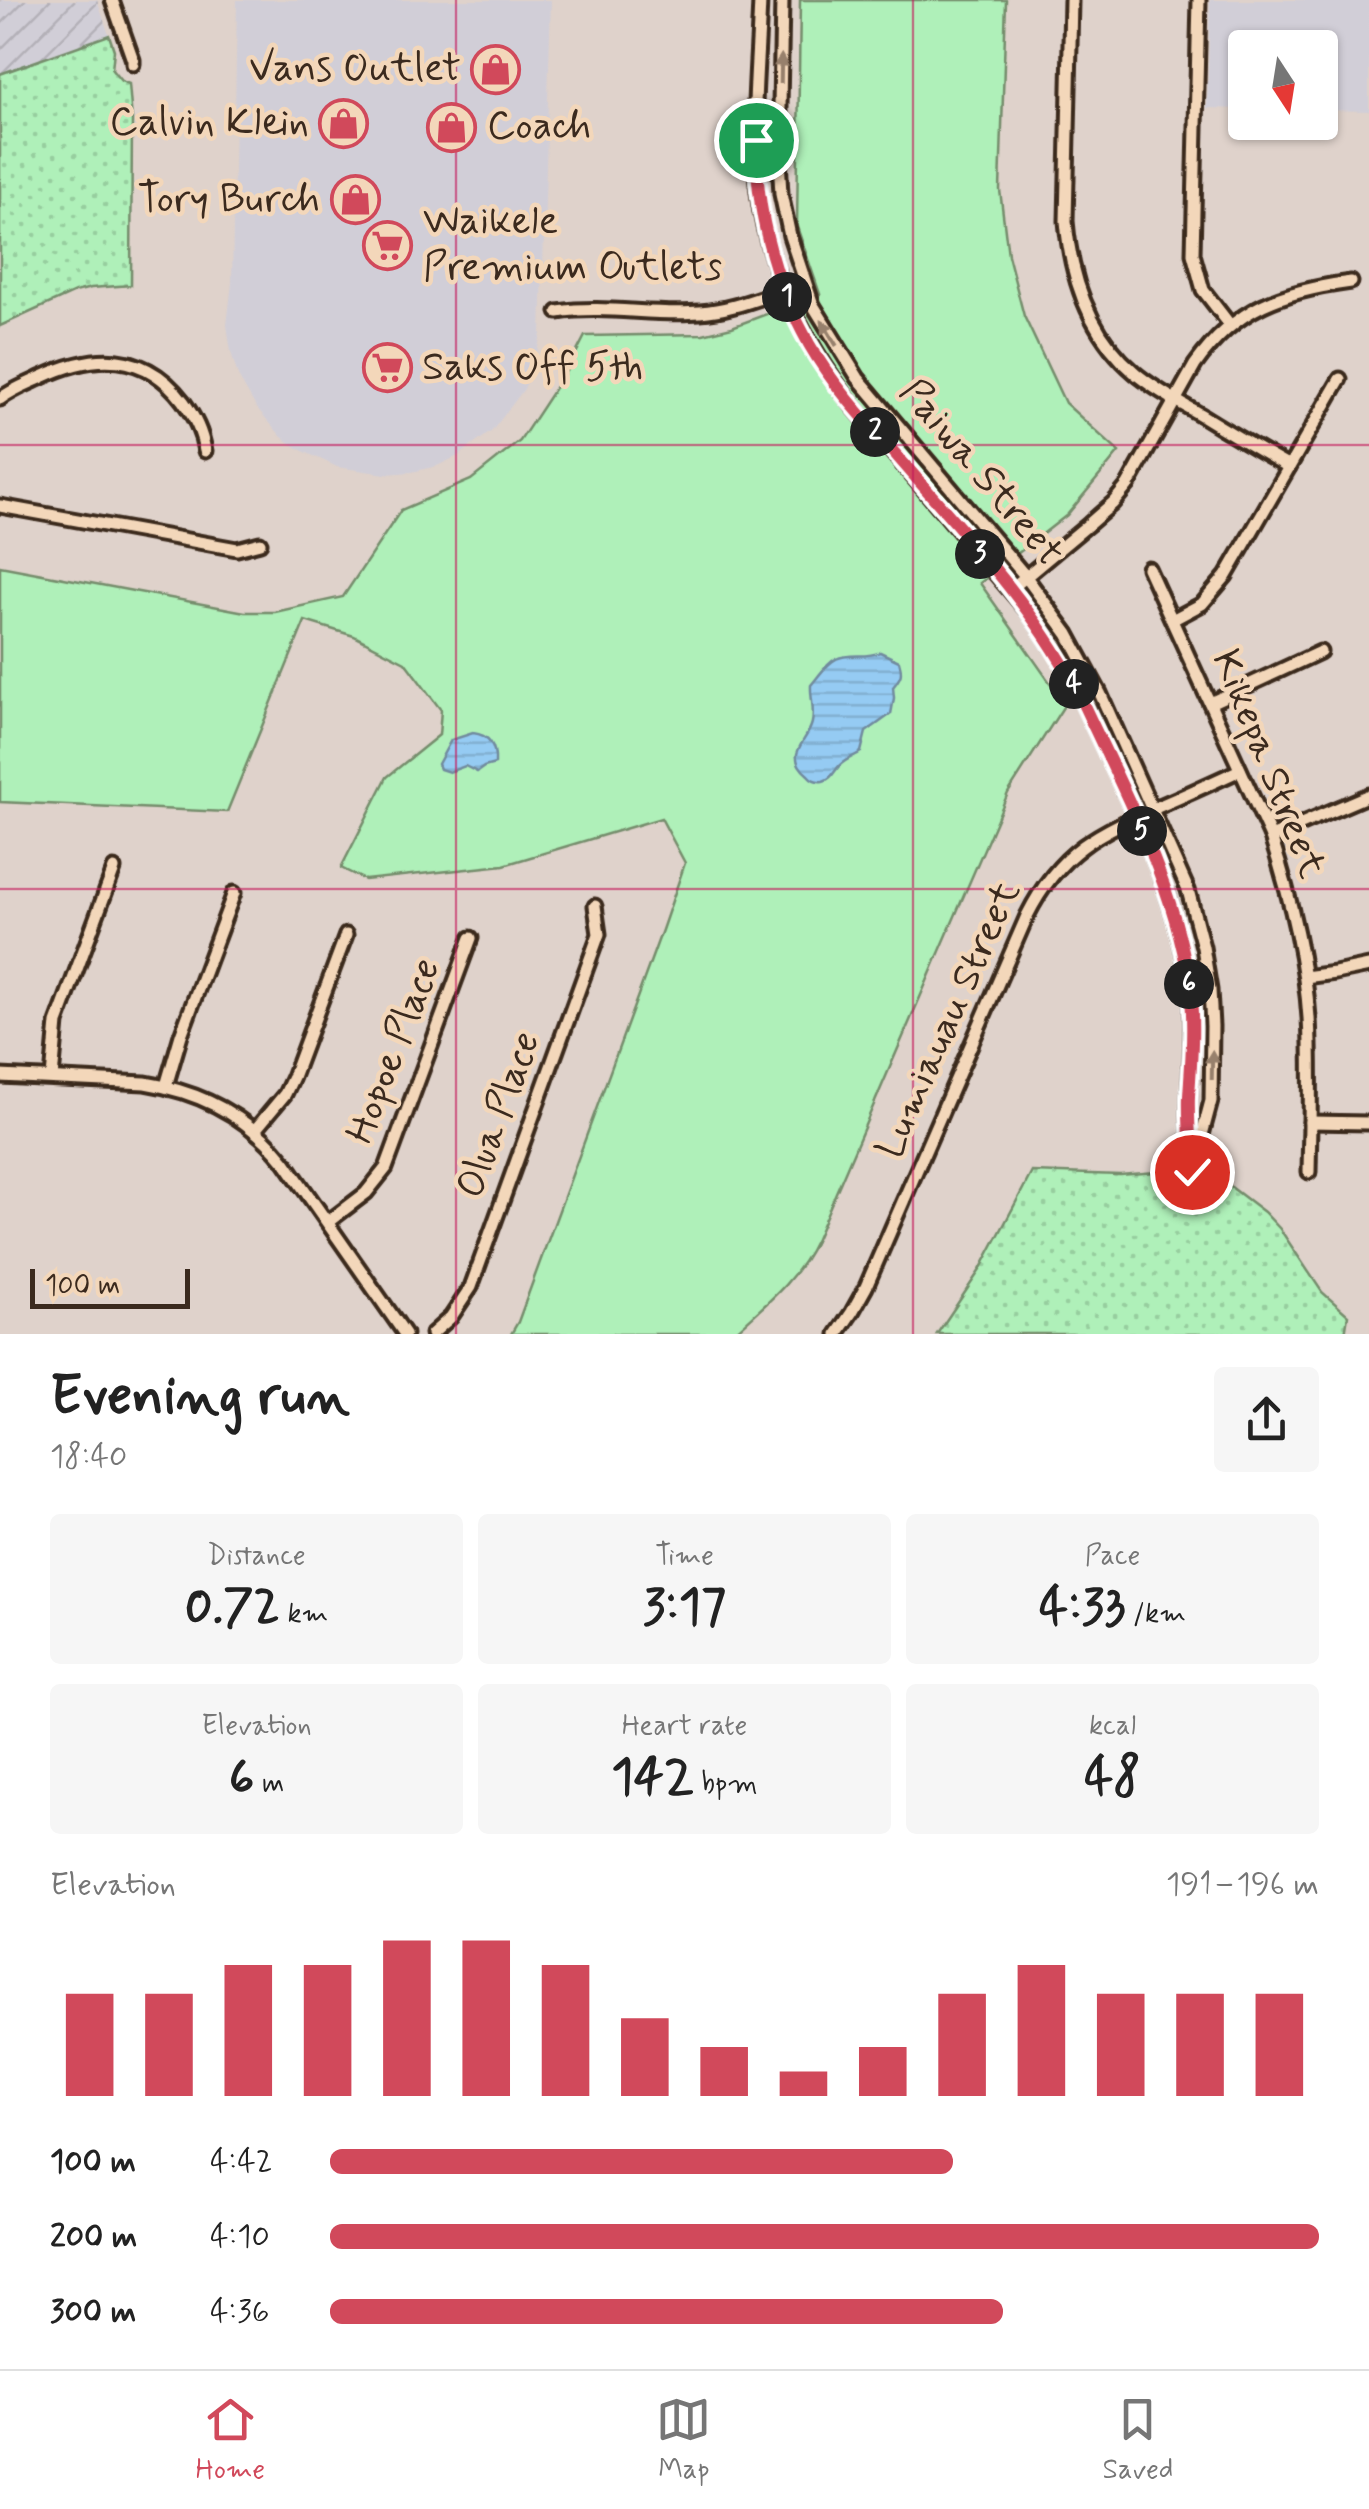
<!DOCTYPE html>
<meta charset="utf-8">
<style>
body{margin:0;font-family:Mynerve,sans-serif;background:#f6f6f6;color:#222;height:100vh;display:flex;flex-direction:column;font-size:38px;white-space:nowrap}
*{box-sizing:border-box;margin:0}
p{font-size:32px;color:#767676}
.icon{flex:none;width:55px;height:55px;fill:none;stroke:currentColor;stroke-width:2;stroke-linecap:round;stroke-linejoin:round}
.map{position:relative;height:1334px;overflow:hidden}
.side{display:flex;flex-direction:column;background:#fff;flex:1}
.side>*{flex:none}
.needle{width:65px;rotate:168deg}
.buttons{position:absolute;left:1228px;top:30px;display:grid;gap:20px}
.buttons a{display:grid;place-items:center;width:110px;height:110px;border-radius:10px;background:#fff;box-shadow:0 2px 8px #0004;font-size:50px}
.scale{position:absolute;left:30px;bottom:25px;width:160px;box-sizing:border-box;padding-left:10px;border:5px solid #3b2a1e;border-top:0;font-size:28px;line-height:35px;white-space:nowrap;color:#3b2a1e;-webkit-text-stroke:8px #f3d7ba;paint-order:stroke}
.pin{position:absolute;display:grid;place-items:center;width:85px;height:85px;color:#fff;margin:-42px;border:5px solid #fff;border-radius:50%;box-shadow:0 2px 10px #0007}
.km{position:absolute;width:50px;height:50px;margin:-25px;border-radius:50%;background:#222;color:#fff;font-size:28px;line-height:50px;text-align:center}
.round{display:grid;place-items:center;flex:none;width:105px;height:105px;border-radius:10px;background:#f6f6f6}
.head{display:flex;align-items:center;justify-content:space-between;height:170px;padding:0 50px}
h1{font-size:55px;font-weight:800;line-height:75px}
.stats{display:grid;grid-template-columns:repeat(3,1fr);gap:15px;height:170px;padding:10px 50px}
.stats div{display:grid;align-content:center;border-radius:10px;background:#f6f6f6;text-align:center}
.stats b{font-size:50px;font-weight:800}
.stats small{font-size:28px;font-weight:400}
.stats p{font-size:28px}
.chart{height:280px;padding:20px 50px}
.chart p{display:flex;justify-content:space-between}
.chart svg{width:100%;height:180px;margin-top:10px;stroke:#d1495b;stroke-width:6}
ul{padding:0 50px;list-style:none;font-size:32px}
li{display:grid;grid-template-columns:160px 120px 1fr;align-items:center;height:75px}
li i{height:25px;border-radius:12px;background:#d1495b}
.tabs{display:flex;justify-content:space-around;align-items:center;height:140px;border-top:2px solid #e0e0e0;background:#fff;font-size:28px;color:#767676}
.tabs a{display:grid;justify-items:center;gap:5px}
.tabs .selected{color:#d1495b}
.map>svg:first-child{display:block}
.built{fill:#d1ced7}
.industrial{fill:url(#industrial-furrows)}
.grass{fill:#aff0b9;stroke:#758d6c;stroke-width:2.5}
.park{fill:url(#park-dots);stroke:#758d6c;stroke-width:2.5}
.water{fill:url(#water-rules);stroke:#718b9e;stroke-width:2.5}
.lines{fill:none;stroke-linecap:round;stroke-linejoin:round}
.minor-casing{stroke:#3b2a1e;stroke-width:19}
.minor{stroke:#f3d7ba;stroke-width:11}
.oneway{fill:#97806c}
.route-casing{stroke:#fff;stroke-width:20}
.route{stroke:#d1495b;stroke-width:12}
.grid{fill:none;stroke:#c2185b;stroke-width:2.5;stroke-opacity:0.55}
.labels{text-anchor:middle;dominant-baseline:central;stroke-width:9;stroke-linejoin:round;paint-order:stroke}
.poi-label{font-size:40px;fill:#3b2a1e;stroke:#f3d7ba;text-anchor:end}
.street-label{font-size:40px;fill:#3b2a1e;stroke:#f3d7ba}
</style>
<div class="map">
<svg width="1369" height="1334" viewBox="0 0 1369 1334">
<defs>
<pattern id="industrial-furrows" width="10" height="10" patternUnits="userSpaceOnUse" patternTransform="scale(2.5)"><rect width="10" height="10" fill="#d1ced7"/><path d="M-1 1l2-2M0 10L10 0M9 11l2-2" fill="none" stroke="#b4b1b8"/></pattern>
<pattern id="park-dots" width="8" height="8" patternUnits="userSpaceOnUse" patternTransform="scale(2.5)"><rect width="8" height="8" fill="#aff0b9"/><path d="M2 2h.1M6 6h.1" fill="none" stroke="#97ce9f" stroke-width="1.8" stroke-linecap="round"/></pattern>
<pattern id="water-rules" width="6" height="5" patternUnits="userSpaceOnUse" patternTransform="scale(2.5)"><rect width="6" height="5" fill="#95cbf3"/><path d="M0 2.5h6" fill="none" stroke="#81aed0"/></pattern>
</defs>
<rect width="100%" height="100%" fill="#dfd2cb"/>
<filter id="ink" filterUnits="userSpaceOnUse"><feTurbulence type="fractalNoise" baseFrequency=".01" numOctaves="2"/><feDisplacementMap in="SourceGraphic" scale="20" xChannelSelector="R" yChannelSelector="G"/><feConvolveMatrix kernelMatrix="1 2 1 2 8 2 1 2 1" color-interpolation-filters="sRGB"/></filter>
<g filter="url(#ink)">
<g class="built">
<polygon points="237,0 551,0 541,334 536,357 524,389 492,431 458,456 437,466 412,472 386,474 337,467 299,449 282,437 256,407 238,376 231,352 227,325 232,283"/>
<polygon points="1210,0 1369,0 1369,111 1320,110 1320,48 1245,48 1245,109 1207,108"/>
</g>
<polygon class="industrial" points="0,0 97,0 109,35 0,74"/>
<path class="grass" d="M800,0H1006L1000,190L1008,255L1024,316L1065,403L1119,452L1067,515L980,583L1065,704L1008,793L816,1239C797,1280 766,1304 733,1334H511L518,1322L662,930L685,863L661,818L504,865L365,880L341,868L387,777L439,735L441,710L405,662L354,636L305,621L227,812L0,802V566L245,612H275L343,597L401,510L471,480L520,441L570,365L585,336L703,334L732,327L820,294L797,227Z"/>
<g class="park">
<polygon points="109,35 114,50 112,70 121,81 129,84 132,120 131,285 91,288 75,292 0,326 0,74"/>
<polygon points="1180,1170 1227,1184 1264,1212 1280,1229 1322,1292 1348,1315 1345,1334 937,1334 980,1270 1032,1172 1120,1175"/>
</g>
<g class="water">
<path d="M880,652L899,661C903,674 901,677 893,687L894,698L891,714L866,732L861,752C855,756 845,760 840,765C834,771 832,779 823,781C816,782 812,780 808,775C784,755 805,744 811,726C816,714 810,697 811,685C818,677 827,663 836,659C850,652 866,659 880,652Z"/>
<path d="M473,733C490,735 496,747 495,764L484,767L477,772L465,766L449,772L440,769L438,764L451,740Z"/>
</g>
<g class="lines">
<defs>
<g id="minor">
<polyline points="112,0 133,60 133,64"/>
<path d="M760,0C758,62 750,130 758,192C768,274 805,341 853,406L1031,615L1058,654L1075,684C1120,786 1180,887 1191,1000C1194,1034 1190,1066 1189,1100C1188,1120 1191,1141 1191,1161"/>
<polyline points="782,0 779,159 781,194 790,236 813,305 858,378 1026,577 1068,634 1100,693 1188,890 1203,947 1210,990 1212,1026 1211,1101 1192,1172"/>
<path d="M1071,0L1066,221C1071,279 1089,334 1135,373C1155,390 1179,402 1201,415C1230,433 1259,450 1289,467"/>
<polyline points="1199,0 1193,254 1203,290 1230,325"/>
<path d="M558,312C605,305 653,316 700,312C730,310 756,299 784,290"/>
<path d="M0,399C13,389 28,384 42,377C95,352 145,351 183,401C195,418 202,432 205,451"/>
<polyline points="0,506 237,549 260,543"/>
<path d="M1148,568L1271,837C1290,896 1305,956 1309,1018C1312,1069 1310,1121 1309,1172"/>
<path d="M1011,589L1089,524L1113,503L1128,485L1195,365C1236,307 1283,291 1351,282"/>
<polyline points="1172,620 1202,604 1226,576 1340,379"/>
<polyline points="1210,703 1320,652"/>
<polyline points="1271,837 1369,795"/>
<polyline points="1305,977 1335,973 1369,966"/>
<path d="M0,1076L145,1083C202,1092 249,1117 285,1162L405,1334"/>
<polyline points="52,1078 57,1023 114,869"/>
<polyline points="166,1086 181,1035 234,893"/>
<polyline points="1310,1122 1369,1123"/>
<polyline points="255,1130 285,1094 293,1077 346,935"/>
<polyline points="328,1222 366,1193 386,1168 471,938"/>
<polyline points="432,1334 451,1317 471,1287 599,934 595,906"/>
<path d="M837,1334L852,1312L866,1287L1027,916C1060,850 1098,833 1162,805C1188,794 1214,782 1240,770"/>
</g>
</defs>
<use href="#minor" class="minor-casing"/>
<use href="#minor" class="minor"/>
</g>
<defs><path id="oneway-solid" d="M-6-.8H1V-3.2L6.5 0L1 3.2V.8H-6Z" transform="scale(2.5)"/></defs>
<g class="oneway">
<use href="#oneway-solid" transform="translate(781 69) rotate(-89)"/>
<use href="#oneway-solid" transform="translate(829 333) rotate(-121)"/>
<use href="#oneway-solid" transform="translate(1212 1065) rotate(-89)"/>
</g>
</g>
<g class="lines" filter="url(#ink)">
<defs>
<path id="route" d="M756,140C756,212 774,281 809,344C833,386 866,421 898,457C960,529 1029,600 1074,684C1120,786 1178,885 1191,997C1194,1031 1191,1063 1189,1096C1188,1121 1191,1147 1192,1172"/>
</defs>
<use href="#route" class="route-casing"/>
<use href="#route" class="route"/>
</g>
<path class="grid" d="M456,0V1334M913,0V1334M0,445H1369M0,889H1369"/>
<defs>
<symbol id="shop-ring" viewBox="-11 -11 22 22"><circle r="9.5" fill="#f3d7ba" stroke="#d1495b" stroke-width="1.5"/><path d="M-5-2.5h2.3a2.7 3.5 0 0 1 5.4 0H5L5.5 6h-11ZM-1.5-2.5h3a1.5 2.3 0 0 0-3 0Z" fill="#d1495b"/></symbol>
<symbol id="supermarket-ring" viewBox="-11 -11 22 22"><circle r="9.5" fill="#f3d7ba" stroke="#d1495b" stroke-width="1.5"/><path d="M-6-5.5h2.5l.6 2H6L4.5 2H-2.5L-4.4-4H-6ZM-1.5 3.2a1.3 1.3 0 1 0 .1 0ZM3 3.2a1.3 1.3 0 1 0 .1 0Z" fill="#d1495b"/></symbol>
</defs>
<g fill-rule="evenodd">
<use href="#shop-ring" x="468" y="42" width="55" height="55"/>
<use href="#shop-ring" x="316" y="96" width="55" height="55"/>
<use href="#shop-ring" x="424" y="100" width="55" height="55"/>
<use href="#shop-ring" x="328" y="172" width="55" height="55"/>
<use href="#supermarket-ring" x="360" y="218" width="55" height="55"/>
<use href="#supermarket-ring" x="360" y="340" width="55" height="55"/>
</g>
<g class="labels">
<g class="poi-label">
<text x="461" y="69">Vans Outlet</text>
<text x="309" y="123">Calvin Klein</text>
<text x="487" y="127" text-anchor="start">Coach</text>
<text x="320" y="200">Tory Burch</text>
<text x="423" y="222" text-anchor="start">Waikele<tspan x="423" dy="46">Premium Outlets</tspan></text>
<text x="422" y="368" text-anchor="start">Saks Off 5th</text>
</g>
<g class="street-label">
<text transform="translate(981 473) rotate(50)">Paiwa Street</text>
<text transform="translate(1268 764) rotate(68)">Kikepa Street</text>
<text transform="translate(949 1020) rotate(-66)">Lumiauau Street</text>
<text transform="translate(394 1051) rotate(-69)">Hopoe Place</text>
<text transform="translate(499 1115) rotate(-70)">Olua Place</text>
</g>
</g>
</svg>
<div class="buttons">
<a><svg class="needle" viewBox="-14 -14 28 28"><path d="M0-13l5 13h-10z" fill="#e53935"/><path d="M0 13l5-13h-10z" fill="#767676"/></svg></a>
</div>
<div class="scale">100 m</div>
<div class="pin" style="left:756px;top:140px;background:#1e9e55"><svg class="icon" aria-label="arrive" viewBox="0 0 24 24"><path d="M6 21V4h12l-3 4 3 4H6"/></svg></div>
<div class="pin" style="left:1192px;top:1172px;background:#d93025"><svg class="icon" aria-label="check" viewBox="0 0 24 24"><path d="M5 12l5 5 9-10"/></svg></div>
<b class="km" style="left:787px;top:297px">1</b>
<b class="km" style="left:875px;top:432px">2</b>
<b class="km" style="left:980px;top:554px">3</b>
<b class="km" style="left:1074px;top:684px">4</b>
<b class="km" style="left:1142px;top:831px">5</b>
<b class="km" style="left:1189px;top:984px">6</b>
</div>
<section class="side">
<div class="head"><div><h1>Evening run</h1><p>18:40</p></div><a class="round"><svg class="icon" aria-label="share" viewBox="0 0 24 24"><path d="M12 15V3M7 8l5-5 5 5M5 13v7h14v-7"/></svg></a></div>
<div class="stats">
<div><p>Distance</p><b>0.72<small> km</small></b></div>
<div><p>Time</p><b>3:17</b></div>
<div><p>Pace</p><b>4:33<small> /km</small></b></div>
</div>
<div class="stats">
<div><p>Elevation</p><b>6<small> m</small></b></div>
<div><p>Heart rate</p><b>142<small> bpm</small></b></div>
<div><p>kcal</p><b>48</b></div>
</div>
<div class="chart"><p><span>Elevation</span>191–196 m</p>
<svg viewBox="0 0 160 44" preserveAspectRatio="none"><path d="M5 44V19M15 44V19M25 44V12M35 44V12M45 44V6M55 44V6M65 44V12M75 44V25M85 44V32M95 44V38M105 44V32M115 44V19M125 44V12M135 44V19M145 44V19M155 44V19"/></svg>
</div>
<ul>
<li><b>100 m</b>4:42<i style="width:63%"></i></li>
<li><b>200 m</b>4:10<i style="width:100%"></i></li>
<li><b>300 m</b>4:36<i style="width:68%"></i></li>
</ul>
</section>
<nav class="tabs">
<a class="selected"><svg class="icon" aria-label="home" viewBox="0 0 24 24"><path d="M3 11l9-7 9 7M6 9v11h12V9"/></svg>Home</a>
<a><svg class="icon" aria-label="map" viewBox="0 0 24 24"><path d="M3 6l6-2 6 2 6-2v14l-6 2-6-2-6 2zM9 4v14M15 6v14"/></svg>Map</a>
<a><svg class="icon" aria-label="saved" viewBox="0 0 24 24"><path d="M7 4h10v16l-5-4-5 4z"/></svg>Saved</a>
</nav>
